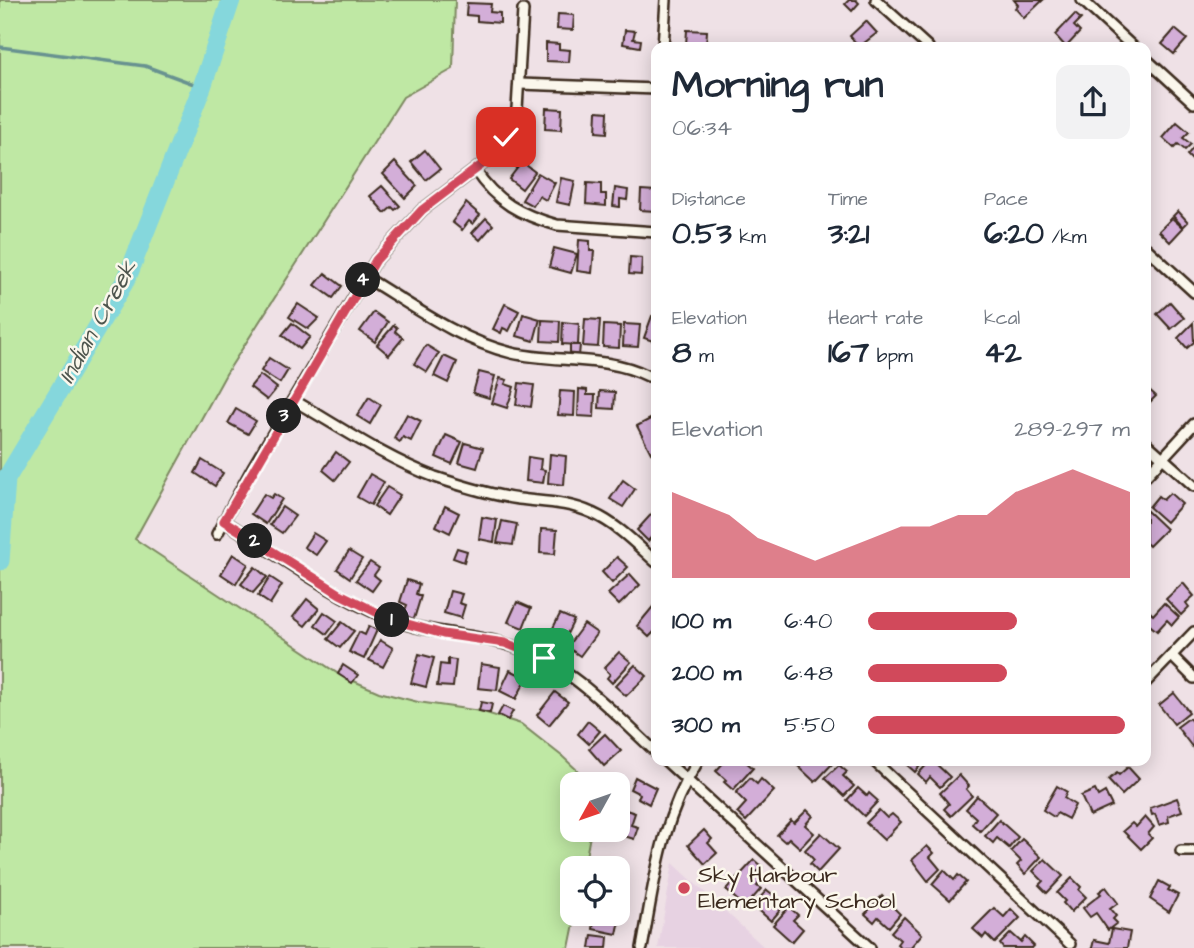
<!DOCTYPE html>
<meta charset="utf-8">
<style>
body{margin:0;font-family:"Architects Daughter",sans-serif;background:#f2f2f3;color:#1f2937;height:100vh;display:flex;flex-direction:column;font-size:26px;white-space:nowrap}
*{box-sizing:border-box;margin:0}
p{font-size:23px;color:#747a83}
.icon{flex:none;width:38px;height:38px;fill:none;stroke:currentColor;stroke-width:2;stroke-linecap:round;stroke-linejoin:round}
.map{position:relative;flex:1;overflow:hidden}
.panel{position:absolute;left:651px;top:42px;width:500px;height:724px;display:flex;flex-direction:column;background:#fff;border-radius:14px;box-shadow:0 4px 18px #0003}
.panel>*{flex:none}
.needle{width:46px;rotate:230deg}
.buttons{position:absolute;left:560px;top:772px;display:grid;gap:14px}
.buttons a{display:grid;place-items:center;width:70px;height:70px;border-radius:14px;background:#fff;box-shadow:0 4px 18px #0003;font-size:35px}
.pin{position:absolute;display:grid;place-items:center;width:60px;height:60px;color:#fff;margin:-30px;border-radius:14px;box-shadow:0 4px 10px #0006}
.km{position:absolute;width:35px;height:35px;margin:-18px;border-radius:50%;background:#222;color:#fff;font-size:19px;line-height:35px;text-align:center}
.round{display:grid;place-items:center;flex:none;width:74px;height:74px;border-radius:14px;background:#f2f2f3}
.overview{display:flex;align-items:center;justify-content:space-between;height:119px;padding:0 21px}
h1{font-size:38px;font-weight:700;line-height:52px}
.stats{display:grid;grid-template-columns:repeat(3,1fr);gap:10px;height:119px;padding:7px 21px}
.stats div{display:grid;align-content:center}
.stats b{font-size:30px;font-weight:700}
.stats small{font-size:19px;font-weight:400}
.stats p{font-size:19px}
.chart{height:196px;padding:14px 21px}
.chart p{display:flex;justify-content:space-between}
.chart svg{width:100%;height:126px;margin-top:7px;fill:#d1495b;opacity:.7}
ul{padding:0 21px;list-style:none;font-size:23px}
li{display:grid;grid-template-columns:112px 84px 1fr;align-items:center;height:52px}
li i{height:18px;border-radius:9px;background:#d1495b}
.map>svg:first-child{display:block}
.built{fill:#e7d2e2}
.green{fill:#bfe8a4;stroke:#7d8961;stroke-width:2}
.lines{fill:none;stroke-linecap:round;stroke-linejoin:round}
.stream{stroke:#679290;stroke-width:3.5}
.river{stroke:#85d7dc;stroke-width:19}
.building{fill:#d3aed8;stroke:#3b2a1e;stroke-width:2}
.street-casing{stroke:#3b2a1e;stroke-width:14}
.street{stroke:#fbf7ec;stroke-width:9}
.route-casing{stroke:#fff;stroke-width:14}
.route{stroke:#d1495b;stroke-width:9}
.poi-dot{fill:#d1495b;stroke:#fbf7ec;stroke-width:2.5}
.labels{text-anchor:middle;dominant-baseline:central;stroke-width:5;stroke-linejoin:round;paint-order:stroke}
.poi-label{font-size:23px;fill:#3b2a1e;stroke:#fbf7ec;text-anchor:start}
.water-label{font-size:24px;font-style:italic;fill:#4e554e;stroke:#fbf7ec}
</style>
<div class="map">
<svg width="1194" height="948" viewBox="0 0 1194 948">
<rect width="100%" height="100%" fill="#efe1e6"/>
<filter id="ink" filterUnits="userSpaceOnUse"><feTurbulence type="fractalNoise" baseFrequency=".0143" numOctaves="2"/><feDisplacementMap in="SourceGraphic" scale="14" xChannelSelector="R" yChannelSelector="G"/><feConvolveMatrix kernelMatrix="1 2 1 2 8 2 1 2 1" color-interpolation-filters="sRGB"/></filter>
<g filter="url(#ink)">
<polygon class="built" points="673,863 765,948 658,948"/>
<polygon class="green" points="0,0 455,0 453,69 403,97 226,374 135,539 340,675 379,692 418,702 480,711 521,724 563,757 592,784 572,784 572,830 591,830 584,868 572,868 572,914 576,914 569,948 0,948"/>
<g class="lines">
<polyline class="stream" points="0,47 145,66 202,87"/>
<polyline class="river" points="0,561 6,479 127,278 202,87 231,0"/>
</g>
<g class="building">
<polygon points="849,0 856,0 859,3 852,11 845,4"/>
<polygon points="1014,0 1043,0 1024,18 1015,8 1018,5"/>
<polygon points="467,3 491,4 490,12 500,13 500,23 477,21 477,16 466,15"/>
<polygon points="558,14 574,15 573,30 557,29"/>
<polygon points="1075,14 1081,19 1074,26 1080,32 1066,47 1055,35"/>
<polygon points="866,21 877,33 859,47 850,36"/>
<polygon points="1175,29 1187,39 1174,54 1162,44"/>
<polygon points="625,30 635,31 633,39 641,40 640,47 623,44"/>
<polygon points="687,30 707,31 706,46 686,45"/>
<polygon points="546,43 559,44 559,49 570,50 569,62 546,61"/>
<polygon points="546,108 562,109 561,130 545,129"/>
<polygon points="597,111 608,112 607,133 596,132"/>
<polygon points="1177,122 1189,132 1183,138 1191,144 1185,150 1178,144 1174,148 1163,138"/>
<polygon points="1194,147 1194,162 1187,155"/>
<polygon points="425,150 440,169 426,180 411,162"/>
<polygon points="395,162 417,186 405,198 383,174"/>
<polygon points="522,162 535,172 522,189 509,179"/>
<polygon points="538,173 555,183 546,200 539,196 533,206 522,200"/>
<polygon points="561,178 575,181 570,205 556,202"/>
<polygon points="587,183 601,184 601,194 606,194 606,206 586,204"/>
<polygon points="382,186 400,206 395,210 392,207 385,213 370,196"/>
<polygon points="615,188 628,190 627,200 620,199 620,207 613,206"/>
<polygon points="641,190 656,191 655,211 640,210"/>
<polygon points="466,203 480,215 473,224 469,221 462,230 452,222"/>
<polygon points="1178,211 1188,222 1183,227 1173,216"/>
<polygon points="486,218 493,225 480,240 472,233"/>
<polygon points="1172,218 1183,228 1170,242 1159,231"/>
<polygon points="579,240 590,241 590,251 594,251 592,273 577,271"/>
<polygon points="554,248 577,254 571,273 549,267"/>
<polygon points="630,257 642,258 641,275 629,274"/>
<polygon points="325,273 342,286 333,298 315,285"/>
<polygon points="1170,302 1184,318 1171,329 1157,314"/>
<polygon points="298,304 319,318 308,329 289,317"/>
<polygon points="505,304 519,311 509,331 503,328 501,333 493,329"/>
<polygon points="374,312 388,322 375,342 360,331"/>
<polygon points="523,314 540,319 534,341 517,336"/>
<polygon points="652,316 656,317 656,342 644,338"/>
<polygon points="585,319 600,320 598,347 583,346"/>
<polygon points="542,320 560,321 559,342 541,341"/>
<polygon points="563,322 579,324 578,345 562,344"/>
<polygon points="292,323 310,337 300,349 282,335"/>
<polygon points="1193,323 1194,342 1187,348 1178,338"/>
<polygon points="624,324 640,325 638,347 623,346"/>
<polygon points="394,325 397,328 395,331 403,338 389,355 377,345"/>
<polygon points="604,325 620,326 619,348 603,347"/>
<polygon points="426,345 439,353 427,372 414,364"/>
<polygon points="570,345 580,345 579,356 570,355"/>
<polygon points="444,356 457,362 448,383 434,376"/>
<polygon points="269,358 288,370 280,383 261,371"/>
<polygon points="479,372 495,376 489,398 473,393"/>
<polygon points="260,375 277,388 267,400 250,387"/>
<polygon points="500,378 507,380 505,384 514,387 507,408 492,403"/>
<polygon points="519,383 534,385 531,407 516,405"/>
<polygon points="1146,387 1156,396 1146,406"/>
<polygon points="579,389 587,390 587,395 595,395 594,417 578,416"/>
<polygon points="560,391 575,392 574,416 558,415"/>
<polygon points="600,391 615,392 614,409 599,408"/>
<polygon points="369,397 381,405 370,424 357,416"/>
<polygon points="236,409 256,421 248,434 228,423"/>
<polygon points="407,414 421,421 411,441 403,437 400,442 394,438"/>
<polygon points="656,416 656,450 651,453 637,426"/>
<polygon points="446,435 462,442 452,464 436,457"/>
<polygon points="465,443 483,448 477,468 459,463"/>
<polygon points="336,452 349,462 335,480 323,470"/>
<polygon points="550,454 566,456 564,485 548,483"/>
<polygon points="528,457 541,459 540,469 545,470 543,483 526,481"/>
<polygon points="202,460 223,473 215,486 195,473"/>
<polygon points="370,474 384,482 371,505 357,497"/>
<polygon points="623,480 635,489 623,507 610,499"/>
<polygon points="387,487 400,495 387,515 374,506"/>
<polygon points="1170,493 1182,504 1166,522 1149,507 1158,496 1163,500"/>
<polygon points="264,494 271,498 274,494 282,499 266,524 251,514"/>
<polygon points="445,506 459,513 450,533 436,526"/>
<polygon points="282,507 295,516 282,533 270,525"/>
<polygon points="656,509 656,532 648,541 637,530"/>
<polygon points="1146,510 1166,529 1149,546 1146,543"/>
<polygon points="482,517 497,520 494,542 479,539"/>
<polygon points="502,521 517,524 513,545 497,543"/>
<polygon points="541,529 557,530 555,554 540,553"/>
<polygon points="313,533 326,541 316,555 304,547"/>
<polygon points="457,548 467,551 464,562 453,558"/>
<polygon points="349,551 362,559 350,578 337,569"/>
<polygon points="233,554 248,564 236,584 221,574"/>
<polygon points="617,557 628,567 612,583 602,572"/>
<polygon points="370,562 379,568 374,575 380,580 372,591 356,580"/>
<polygon points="255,567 267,577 253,593 241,584"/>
<polygon points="630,574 640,585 619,605 608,594"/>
<polygon points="270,577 282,585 270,604 258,596"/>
<polygon points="407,580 419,584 416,594 421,596 414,619 403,615 407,605 400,602"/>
<polygon points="1183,583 1194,596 1186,603 1189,607 1181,615 1166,599"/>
<polygon points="450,591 462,594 459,603 465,605 461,618 444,613"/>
<polygon points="307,599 319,609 305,626 293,617"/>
<polygon points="517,602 531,608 523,628 508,622"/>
<polygon points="656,603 656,630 649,637 637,626"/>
<polygon points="1164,603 1179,617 1172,625 1167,620 1157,631 1146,622 1146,612 1148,610 1153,615"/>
<polygon points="324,612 337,621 327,634 315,625"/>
<polygon points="560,614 574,620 563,642 549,636"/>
<polygon points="342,622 354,631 340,648 328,639"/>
<polygon points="584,624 597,633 580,656 567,647"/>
<polygon points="369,626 377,630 364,659 349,652 359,632 365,635"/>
<polygon points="380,640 393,648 383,667 369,660"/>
<polygon points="619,652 631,662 612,683 607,678 610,674 604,668"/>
<polygon points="419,654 434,658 426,687 411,683"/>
<polygon points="448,659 456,660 453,687 437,686 440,664 448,665"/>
<polygon points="481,664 500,667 497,690 478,688"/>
<polygon points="343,665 358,675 352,683 338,674"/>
<polygon points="635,665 647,676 626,696 615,686"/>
<polygon points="510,670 527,678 516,699 500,691"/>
<polygon points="555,692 568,702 549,725 537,715"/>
<polygon points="1174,693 1189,712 1174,724 1159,705"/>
<polygon points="481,702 492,704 490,713 479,711"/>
<polygon points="503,706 513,711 508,720 498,715"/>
<polygon points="1189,718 1194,724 1193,748 1177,727"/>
<polygon points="588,721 600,731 589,744 578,734"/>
<polygon points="605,734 621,751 604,766 589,749"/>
<polygon points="725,761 745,761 753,768 733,790 724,782 726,780 716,771"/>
<polygon points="803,761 835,761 815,782 798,766"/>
<polygon points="908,761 924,761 915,772 906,764"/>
<polygon points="930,761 933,761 950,777 940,787 930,777 926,782 918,774"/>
<polygon points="839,765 847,772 843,776 854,786 844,796 825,778"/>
<polygon points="1128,767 1139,779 1122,795 1108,780 1117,773 1119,775"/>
<polygon points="959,775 969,786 966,789 972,796 951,816 944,809 949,804 940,793"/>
<polygon points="635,777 656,788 649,804 638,798 640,794 630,789"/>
<polygon points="750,778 757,784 761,779 774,791 746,821 737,813 746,803 736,793"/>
<polygon points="1057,786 1067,792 1064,798 1075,805 1068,819 1057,813 1054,817 1043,810"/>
<polygon points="858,788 867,796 869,793 878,801 864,816 847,800"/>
<polygon points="1095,790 1098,796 1105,792 1112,806 1090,816 1081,796"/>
<polygon points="977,796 996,813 980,831 972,824 976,818 966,809"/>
<polygon points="1177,798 1182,811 1168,816 1169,822 1159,825 1155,814 1152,815 1150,808"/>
<polygon points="620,808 635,813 631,825 638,827 634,839 608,831 618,830"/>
<polygon points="807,810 813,816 805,825 814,833 800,848 789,838 785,842 777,835 791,820 794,823"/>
<polygon points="879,810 887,818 892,814 901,822 884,840 866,823"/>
<polygon points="1145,817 1154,827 1148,834 1152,838 1141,849 1123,831 1132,823 1136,827"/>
<polygon points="999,820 1018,837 1009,848 997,838 993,843 985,836"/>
<polygon points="704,830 712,839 708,843 717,853 705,864 688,845"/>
<polygon points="821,833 839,849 818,872 810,864 814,860 805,850"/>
<polygon points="1022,839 1041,857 1025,874 1017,865 1021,861 1011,851"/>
<polygon points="927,846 934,853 930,857 940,869 928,881 912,860"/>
<polygon points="1045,859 1063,876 1047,893 1039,885 1043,881 1033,871"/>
<polygon points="754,860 762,867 755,874 762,880 757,886 761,889 745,907 726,890"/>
<polygon points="944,870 954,880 958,875 966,882 950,900 932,884"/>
<polygon points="1072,878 1081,887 1079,890 1086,897 1071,912 1063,903 1065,901 1057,893"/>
<polygon points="1159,881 1170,887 1168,890 1178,895 1169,912 1150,899"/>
<polygon points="1106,887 1118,903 1110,909 1116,916 1113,919 1117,923 1108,930 1096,913 1090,917 1083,908 1101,894 1099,892"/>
<polygon points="767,890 776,897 773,900 782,908 771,921 753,905"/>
<polygon points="882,896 900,914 889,927 878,917 874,922 865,914"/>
<polygon points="789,907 798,915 793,920 803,929 792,942 773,925"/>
<polygon points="994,908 1004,917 1011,909 1020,918 995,943 986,934 983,938 973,929"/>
<polygon points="590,914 614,914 613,919 620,920 617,934 593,929 594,921 589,920"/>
<polygon points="904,917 922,934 910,948 902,948 897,944 900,940 891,932"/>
<polygon points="1112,929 1130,932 1127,948 1092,948 1094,940 1109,943"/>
<polygon points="1011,933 1021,942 1025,937 1034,946 1032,948 1003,948 1000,944"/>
<polygon points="592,935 608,937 607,948 590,948"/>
</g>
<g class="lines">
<defs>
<g id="street">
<polyline points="876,0 928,47"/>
<polyline points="1082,0 1133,47"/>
<polyline points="663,47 666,0"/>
<polyline points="1146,59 1194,103"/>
<polyline points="520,84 656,89"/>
<path d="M475,170C496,202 521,215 557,225L656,232"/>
<polyline points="1146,248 1194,292"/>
<path d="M365,277C412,305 458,340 512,353C556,363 607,355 648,376"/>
<path d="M293,400C340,427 385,458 435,477C462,486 490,495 519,499C543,502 569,502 592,513C617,524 636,544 656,562"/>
<polyline points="1146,443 1194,486"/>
<polyline points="1146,476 1194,424"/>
<path d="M224,521C275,553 332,596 388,618C425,633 464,633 502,643C567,660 609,709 656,752"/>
<polyline points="217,534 253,467 376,260 422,210 488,160 506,137 517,109 523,10"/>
<polyline points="1172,656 1194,678"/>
<polyline points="1146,682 1194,632"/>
<polyline points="666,761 870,948"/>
<polyline points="874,761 1070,944"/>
<polyline points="1181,851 1194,851"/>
<path d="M642,948C655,879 660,823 698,761"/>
</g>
</defs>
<use href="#street" class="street-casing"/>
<use href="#street" class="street"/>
</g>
</g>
<g class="lines" filter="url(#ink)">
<defs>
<polyline id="route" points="506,137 488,160 422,210 376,260 224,521 340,594 390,619 443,634 505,643 544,658"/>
</defs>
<use href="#route" class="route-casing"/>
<use href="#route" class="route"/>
</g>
<circle class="poi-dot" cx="684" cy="888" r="7"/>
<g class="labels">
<g class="poi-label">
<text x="698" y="875">Sky Harbour<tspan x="698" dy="26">Elementary School</tspan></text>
</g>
<g class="water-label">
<text transform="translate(98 322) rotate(-61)">Indian Creek</text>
</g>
</g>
</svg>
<div class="buttons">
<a><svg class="needle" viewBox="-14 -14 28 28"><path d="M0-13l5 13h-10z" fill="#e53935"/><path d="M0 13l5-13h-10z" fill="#747a83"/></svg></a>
<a><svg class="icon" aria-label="locate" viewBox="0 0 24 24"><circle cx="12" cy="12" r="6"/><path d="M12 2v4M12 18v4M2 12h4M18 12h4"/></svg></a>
</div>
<div class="pin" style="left:544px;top:658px;background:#1e9e55"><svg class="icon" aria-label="arrive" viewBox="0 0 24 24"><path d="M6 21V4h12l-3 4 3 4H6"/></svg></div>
<div class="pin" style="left:506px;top:137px;background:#d93025"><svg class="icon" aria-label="check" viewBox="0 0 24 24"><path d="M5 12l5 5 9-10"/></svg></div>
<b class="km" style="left:392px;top:620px">1</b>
<b class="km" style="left:255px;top:541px">2</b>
<b class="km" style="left:284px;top:416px">3</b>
<b class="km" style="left:363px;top:280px">4</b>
<section class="panel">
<div class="overview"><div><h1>Morning run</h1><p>06:34</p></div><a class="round"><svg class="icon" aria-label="share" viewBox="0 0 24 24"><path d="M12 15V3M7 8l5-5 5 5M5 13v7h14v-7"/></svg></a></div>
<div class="stats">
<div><p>Distance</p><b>0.53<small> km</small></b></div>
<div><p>Time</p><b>3:21</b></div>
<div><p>Pace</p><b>6:20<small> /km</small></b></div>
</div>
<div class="stats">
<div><p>Elevation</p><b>8<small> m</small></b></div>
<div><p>Heart rate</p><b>167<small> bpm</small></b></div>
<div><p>kcal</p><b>42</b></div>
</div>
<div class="chart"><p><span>Elevation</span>289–297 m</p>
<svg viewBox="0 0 160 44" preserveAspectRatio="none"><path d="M0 44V14L10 18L20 22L30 30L40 34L50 38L60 34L70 30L80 26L90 26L100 22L110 22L120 14L130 10L140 6L150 10L160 14V44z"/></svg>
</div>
<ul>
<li><b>100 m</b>6:40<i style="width:57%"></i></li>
<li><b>200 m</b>6:48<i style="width:53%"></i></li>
<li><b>300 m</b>5:50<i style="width:98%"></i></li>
</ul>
</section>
</div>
